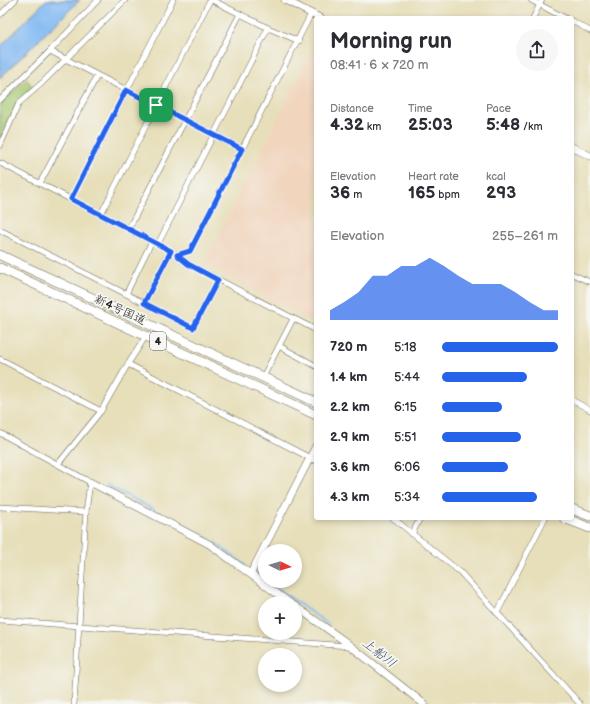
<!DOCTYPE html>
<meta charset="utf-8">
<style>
body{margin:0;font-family:"Balsamiq Sans","Klee One",sans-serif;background:#f7f7f7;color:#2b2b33;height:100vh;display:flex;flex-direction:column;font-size:15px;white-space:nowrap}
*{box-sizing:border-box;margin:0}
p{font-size:13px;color:#7c7c81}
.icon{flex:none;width:22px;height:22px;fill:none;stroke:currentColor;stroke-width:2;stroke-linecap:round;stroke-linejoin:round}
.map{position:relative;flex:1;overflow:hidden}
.side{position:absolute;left:314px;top:16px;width:260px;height:504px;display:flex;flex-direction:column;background:#fff;border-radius:4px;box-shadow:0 2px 6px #0003}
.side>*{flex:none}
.needle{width:26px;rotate:95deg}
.fabs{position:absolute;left:258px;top:544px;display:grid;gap:8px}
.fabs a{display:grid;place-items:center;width:44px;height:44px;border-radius:50%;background:#fff;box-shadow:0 2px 6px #0003;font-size:20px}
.pin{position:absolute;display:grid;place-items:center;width:34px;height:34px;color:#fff;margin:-17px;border-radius:8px;box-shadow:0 2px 6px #0006}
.round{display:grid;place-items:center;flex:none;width:42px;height:42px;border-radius:21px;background:#f7f7f7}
.overview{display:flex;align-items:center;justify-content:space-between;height:68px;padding:0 16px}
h1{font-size:22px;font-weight:700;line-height:30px}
.metrics{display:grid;grid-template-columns:repeat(3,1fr);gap:6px;height:68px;padding:4px 16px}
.metrics div{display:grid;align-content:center}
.metrics b{font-size:17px;font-weight:700}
.metrics small{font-size:11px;font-weight:400}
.metrics p{font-size:11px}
.chart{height:112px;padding:8px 16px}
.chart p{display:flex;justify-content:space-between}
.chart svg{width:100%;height:72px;margin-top:4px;fill:#2563eb;opacity:.7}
ul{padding:0 16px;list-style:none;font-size:13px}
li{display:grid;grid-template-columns:64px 48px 1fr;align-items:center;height:30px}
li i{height:10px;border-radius:5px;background:#2563eb}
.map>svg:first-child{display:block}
.built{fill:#f1d5bd}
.green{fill:#a6c76f;stroke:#617246}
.water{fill:#82b9f2;stroke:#4f6a87}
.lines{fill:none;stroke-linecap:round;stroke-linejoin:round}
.stream{stroke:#82b9f2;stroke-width:2}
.street-casing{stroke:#636053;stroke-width:6}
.secondary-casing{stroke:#636053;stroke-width:8}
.highway-casing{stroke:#636053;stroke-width:10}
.street{stroke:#fff;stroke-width:5}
.secondary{stroke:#fff;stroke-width:7}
.highway{stroke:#fff;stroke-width:9}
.route-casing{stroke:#fff;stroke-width:8}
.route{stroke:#2563eb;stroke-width:5}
.labels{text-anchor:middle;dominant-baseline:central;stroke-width:3.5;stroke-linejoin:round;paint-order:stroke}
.shield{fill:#f6f6f2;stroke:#5d5d5c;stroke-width:1}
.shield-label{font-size:11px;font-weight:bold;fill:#1c1c1c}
.street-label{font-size:12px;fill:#1c1c1c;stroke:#f6f6f2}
.water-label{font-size:13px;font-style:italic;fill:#405367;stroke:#f6f6f2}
</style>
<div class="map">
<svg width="590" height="704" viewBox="0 0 590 704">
<rect width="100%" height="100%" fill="#f6f6f2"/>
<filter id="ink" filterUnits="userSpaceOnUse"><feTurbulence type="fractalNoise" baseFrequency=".025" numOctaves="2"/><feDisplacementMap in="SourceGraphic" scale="8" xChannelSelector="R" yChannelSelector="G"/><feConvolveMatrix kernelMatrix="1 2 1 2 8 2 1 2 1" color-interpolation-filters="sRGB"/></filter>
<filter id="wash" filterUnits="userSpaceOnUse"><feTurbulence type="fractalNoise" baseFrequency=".012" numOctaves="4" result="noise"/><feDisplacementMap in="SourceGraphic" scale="16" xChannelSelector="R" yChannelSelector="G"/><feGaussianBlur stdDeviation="0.9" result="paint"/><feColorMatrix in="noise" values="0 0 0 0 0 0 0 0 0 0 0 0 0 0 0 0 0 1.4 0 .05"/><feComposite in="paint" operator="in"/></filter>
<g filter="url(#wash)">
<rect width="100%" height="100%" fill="#e7dfba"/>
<polygon class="built" points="316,43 316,324 204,264"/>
<polygon class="green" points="26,79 34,88 18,102 0,140 0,105"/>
<polygon class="water" points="46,0 80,0 0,78 0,47"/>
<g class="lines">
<g class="stream">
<polyline points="107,485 154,510"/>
<polyline points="159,513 208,539"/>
<polyline points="215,543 245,565"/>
<polyline points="255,572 265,579"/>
<polyline points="267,581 329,625"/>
<polyline points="404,684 412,690"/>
<polyline points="419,695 429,703"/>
</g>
</g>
</g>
<g filter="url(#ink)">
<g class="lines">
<defs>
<g id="street">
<polyline points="212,0 268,28 299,41"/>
<polyline points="531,0 565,18"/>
<polyline points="0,15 15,0"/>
<polyline points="533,18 542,0"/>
<polyline points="572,21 590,31"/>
<polyline points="50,51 242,149"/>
<polyline points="0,100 50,51 98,0"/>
<polyline points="0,146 19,103 42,83 125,0"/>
<polyline points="0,163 158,244 177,255 188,264 316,330"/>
<polyline points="40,183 97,76"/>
<polyline points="71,199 173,0"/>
<polyline points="101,214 210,0"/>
<polyline points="129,228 240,14"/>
<polyline points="0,230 144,303"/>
<polyline points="158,244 268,28"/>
<polyline points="171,251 144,303 193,328 218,280"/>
<polyline points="177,255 190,251 311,14"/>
<polyline points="572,274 590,282"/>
<polyline points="126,294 152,241"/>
<polyline points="279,346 316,366"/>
<polyline points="0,359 101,411"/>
<polyline points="128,364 316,461"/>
<polyline points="263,377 293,319"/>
<polyline points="572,400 590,410"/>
<polyline points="0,433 90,482 86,512 74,704"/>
<polyline points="58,464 101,411 128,364 146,336"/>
<polyline points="0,507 86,512"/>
<polyline points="393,518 460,572 580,704"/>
<polyline points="412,534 420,518"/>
<polyline points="497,613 545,518"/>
<polyline points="0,620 348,646"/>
</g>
<g id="secondary">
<polyline points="285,0 320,18"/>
<polyline points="572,147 590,156"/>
<polyline points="90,482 209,544 290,603"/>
<polyline points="251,573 316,446"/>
<polyline points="295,606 343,640 424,704"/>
</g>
<g id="highway">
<polyline points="0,255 316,402"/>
<polyline points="0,268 316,415"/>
<polyline points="572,509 590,516"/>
<polyline points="564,518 590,528"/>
</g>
</defs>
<use href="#street" class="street-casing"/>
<use href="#secondary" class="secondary-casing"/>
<use href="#highway" class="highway-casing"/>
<use href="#street" class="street"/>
<use href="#secondary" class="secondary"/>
<use href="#highway" class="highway"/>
</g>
</g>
<g class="lines" filter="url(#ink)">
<defs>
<polygon id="route" points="126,90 242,149 190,251 177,255 188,264 218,280 193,328 144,303 171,251 71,199"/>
</defs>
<use href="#route" class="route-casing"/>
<use href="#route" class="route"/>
</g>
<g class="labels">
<rect class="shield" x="150" y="332" width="16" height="18" rx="3"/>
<g class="shield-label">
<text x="158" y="341">4</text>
</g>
<g class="street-label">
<text transform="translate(120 310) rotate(25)">新4号国道</text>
</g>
<g class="water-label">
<text transform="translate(379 653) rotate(38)">上船川</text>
</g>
</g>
</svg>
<div class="fabs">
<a><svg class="needle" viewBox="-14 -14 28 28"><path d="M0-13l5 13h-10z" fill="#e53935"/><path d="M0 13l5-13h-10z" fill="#7c7c81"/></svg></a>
<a>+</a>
<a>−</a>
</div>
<div class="pin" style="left:156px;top:105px;background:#1e9e55"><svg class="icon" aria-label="arrive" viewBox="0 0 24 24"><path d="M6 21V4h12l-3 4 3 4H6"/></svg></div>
<section class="side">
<div class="overview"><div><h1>Morning run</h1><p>08:41 · 6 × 720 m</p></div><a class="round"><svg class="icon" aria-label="share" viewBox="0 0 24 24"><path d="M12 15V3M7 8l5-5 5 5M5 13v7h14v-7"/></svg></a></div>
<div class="metrics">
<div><p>Distance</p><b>4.32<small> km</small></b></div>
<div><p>Time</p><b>25:03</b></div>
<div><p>Pace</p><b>5:48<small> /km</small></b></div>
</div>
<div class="metrics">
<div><p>Elevation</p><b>36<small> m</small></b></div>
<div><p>Heart rate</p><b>165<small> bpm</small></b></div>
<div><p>kcal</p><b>293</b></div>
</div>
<div class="chart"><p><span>Elevation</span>255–261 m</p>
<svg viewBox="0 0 160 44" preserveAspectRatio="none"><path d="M0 44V38L10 33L20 27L30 17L40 17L50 11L60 11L70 6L80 11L90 17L100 22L110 22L120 22L130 27L140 33L150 38L160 38V44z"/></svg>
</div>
<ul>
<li><b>720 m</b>5:18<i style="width:100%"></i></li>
<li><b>1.4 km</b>5:44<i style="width:73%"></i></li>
<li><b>2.2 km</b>6:15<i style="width:52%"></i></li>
<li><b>2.9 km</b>5:51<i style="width:68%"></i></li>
<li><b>3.6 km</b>6:06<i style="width:57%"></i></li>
<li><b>4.3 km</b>5:34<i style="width:82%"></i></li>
</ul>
</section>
</div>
